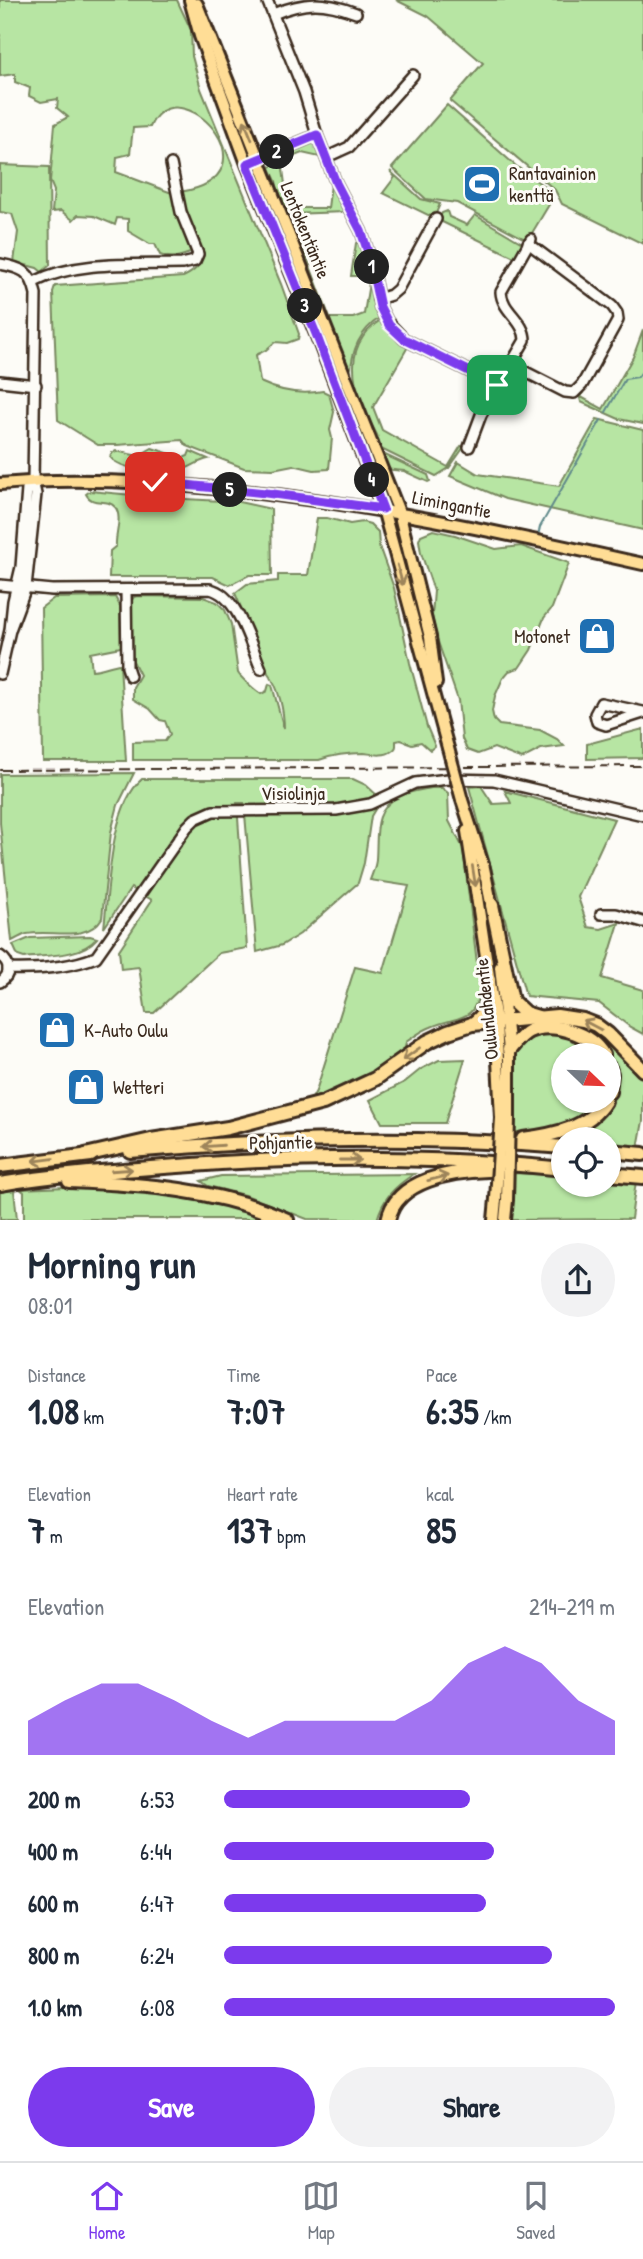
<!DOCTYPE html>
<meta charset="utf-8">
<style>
body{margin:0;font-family:"Patrick Hand",sans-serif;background:#f2f2f3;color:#1f2937;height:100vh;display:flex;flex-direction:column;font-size:26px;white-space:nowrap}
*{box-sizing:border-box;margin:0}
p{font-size:23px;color:#747a83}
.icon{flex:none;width:38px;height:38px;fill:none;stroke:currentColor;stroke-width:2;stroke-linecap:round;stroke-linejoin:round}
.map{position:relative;height:1220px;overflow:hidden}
.sheet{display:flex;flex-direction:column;background:#fff;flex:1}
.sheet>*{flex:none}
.needle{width:46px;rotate:113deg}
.tools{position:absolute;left:551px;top:1043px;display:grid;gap:14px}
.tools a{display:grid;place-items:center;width:70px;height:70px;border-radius:50%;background:#fff;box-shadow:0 2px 5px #0004;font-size:35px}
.pin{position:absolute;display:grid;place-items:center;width:60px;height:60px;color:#fff;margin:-30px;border-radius:14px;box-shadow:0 4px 10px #0006}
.km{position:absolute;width:35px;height:35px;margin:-18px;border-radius:50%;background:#222;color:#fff;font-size:19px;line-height:35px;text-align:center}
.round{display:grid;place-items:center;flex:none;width:74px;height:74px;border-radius:37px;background:#f2f2f3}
.headline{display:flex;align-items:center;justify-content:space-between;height:119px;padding:0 28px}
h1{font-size:38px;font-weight:700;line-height:52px}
.metrics{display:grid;grid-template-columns:repeat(3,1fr);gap:10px;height:119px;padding:7px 28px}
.metrics div{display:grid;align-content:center}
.metrics b{font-size:35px;font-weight:700}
.metrics small{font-size:19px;font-weight:400}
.metrics p{font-size:19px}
.chart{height:196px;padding:14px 28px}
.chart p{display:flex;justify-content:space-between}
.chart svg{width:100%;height:126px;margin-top:7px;fill:#7c3aed;opacity:.7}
.button{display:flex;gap:14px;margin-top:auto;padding:14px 28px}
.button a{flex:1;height:80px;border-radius:42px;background:#7c3aed;color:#fff;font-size:28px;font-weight:700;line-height:80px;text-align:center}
.button a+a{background:#f2f2f3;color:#1f2937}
ul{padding:0 28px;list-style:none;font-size:23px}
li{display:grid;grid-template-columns:112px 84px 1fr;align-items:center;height:52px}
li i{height:18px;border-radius:9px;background:#7c3aed}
.tabs{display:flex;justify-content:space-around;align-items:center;height:98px;border-top:2px solid #e0e1e3;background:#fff;font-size:19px;color:#747a83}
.tabs a{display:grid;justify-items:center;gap:4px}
.tabs .active{color:#7c3aed}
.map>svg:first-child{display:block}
.green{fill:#b7e5a3;stroke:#798860;stroke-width:2}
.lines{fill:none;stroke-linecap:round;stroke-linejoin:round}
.stream{stroke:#60898a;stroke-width:2}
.minor-casing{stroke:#3b2a1e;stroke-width:14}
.major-casing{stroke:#3b2a1e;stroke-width:16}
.highway-casing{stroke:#3b2a1e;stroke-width:18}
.minor{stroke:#fdfcf7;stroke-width:9}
.major{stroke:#ffdd96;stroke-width:10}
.highway{stroke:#ffdd96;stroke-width:12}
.rail{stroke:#3b2a1e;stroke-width:2;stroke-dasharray:10 5;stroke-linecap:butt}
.major-bridge-casing{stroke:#3b2a1e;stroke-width:16;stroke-linecap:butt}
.major-bridge{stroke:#ffdd96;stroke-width:10}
.oneway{stroke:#9d845a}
.route-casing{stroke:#fff;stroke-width:14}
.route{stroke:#7c3aed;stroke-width:9}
.labels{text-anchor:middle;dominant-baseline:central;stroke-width:6;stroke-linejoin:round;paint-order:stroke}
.poi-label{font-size:19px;fill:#3b2a1e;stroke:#fdfcf7;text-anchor:start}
.street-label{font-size:19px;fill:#3b2a1e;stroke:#fdfcf7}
</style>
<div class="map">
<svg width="643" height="1220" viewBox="0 0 643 1220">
<rect width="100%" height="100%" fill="#fdfcf7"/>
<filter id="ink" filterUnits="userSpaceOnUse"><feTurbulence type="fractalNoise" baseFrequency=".0143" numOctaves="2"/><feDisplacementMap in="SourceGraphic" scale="14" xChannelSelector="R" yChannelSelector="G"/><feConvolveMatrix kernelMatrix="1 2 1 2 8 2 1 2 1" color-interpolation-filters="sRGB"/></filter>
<g filter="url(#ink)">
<g class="green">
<path d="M0,0H177L191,30L192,56L201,89L281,284L299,334L298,339L287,343L275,342L266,350L256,355L260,382C279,391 302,395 323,391L329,394L334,412L330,430L332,438L329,469L314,470L293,465L273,469L244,468L187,446L182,440L117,445H98L58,420L53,292L55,286L183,277C194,272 200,266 204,255L201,251L180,192C283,176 177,63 150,127L133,128L130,154L117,157L116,172L172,193L193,252C182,256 171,260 160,255L155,244H150L128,231V219L117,218L115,225L94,216L78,215L73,220L61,211L52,212L54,191L50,181L55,124L68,117L57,108L58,99L41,102L29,96L30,88L15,82V74L0,76Z"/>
<polygon points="396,0 643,0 643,244 562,204 555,190 450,101 483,63 428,16"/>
<polygon points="447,105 516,166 552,192 553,198 529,238 525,239 457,203 426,199 392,168"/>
<path d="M310,142L318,144L328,168L326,170L320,157L302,153L282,161L288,208H328L331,184L326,174H329L348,215L346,212L290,214L330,318H353L364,314L369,283H371L381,317C359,331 352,350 350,376L281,206L276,181L270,168L277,157Z"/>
<polygon points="0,165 49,167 50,265 42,272 37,268 14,262 18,232 12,214 0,212"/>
<polygon points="390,171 421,199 440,204 434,218 383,193 395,177"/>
<polygon points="447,211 449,217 467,225 475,215 524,244 516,258 438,220 442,213"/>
<polygon points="362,242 371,277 369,278 368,276 351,276 356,243"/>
<path d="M382,319L409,345L373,407L382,430L448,467L461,446L464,447L449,468L436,476L381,449C378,443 378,437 377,435C358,399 334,350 382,319Z"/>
<polygon points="643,330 643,424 619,419 581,402 579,394 581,392 583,393 581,397 603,409 633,357"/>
<polygon points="597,419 643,430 643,530 505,499 450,476 458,462 478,474 559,486"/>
<path d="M152,448L183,458L188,456L190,451L208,459C198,461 190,468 181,470C165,475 120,470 110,457L112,453L116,451L138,456Z"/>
<polygon points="383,454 428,475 430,481 428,482 404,471 384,469 379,456"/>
<path d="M90,491L143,496L160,499L168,498L239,502L271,509L272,575H249L230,585L213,577H109L110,551L116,546C115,534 123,517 115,507C106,497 93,507 86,494Z"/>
<path d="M317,518H327L350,524L363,522L370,524L378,532L379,546L394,588L410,663L427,727L435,746L430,750L421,742L412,744L401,740L396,741C396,746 397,748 392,751C384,757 373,754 364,753C349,753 333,755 319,760H133V742L165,741L170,734L165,721L160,720L150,709L133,699V687L140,675L132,659L130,603L134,597L137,596L203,597L217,602L225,610L231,624L238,673C241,678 256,691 261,694L267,691L269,684L272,685L284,729C284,711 279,687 268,673L235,593L247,584L278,581V575H308Z"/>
<polygon points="433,530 455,535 496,549 521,546 569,563 552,608 544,618 531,650 519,668 509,671 503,678 495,696 492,711 494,720 499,725 540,730 557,739 564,746 541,749 522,759 494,748 478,754 467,750 462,739 458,700 437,639 432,616 434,591 421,553 419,540 421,535"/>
<path d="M115,597L120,606L121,647L90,653L92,670C104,669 110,665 120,664L126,761H43L41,608L54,598Z"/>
<polygon points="643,729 643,758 587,759 587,744"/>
<path d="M134,773L118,805L111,832L102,918C87,943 52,929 27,934C22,935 17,939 12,941L0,823V774Z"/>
<path d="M142,779H353L366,785L379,797L380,801L371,816L364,863L358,883L300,934L282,945L257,952L244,803H237L247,948L219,953L154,1013H146L139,967L121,969L119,950L152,900L131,888L104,928C109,886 110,807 142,779Z"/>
<polygon points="481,786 493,804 511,803 505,791 614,819 578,897 588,927 601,929 619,923 602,978 643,990 643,1034 630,1027 599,1003 526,996 469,787"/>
<path d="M431,788H442L448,793L449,821L463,848L480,988C475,1024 458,1015 431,1027C422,1030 414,1037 406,1042L404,1054L377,1075L309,1104L316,1091L355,967L383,973L409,886L370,880C372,874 376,866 376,859C378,834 372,811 399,796C408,792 421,790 431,788Z"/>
<path d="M90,936L97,938C81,957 48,955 24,958L18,956L13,945L30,938Z"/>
<path d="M530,1022C546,1022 564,1020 579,1024C604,1031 625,1059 643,1076V1121L638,1148L609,1146V1139H564L563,1143L533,1141L602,1113L611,1096L613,1064L606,1049L594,1037Z"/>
<path d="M540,1032C565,1033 581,1039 599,1055H564V1101H599C577,1125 547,1133 515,1132L516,1046L527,1036Z"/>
<polygon points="465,1059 445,1123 382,1123 370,1100 405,1082 421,1069 439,1060"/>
<polygon points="513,1173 563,1175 564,1185 609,1185 609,1179 636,1181 631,1219 510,1220"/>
<path d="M414,1174C395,1186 383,1198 377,1220L307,1219L248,1196L208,1186L201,1181L221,1176Z"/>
<polygon points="90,1186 129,1188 217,1201 277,1219 24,1219 24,1192 20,1189"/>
<polygon points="14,1190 17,1219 0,1219 0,1192"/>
</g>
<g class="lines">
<g class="stream">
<polyline points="606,412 625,379 638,377 643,370"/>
<polyline points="538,536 540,527 601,420"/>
</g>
<defs>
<g id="minor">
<polyline points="267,0 304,92 317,135 336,183 361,231 369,255 380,307 387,321 404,339 497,385"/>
<path d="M273,14C305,1 323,1 356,13"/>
<polyline points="327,157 349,147 413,75"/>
<polyline points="247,164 317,135"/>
<path d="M0,264C22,268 31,271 36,294L33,481L36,494L26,587L10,630L13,601L21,567L27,489L33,481"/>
<path d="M34,282C78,260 134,265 182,264L195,261L198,254L181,212L171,164"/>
<polyline points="378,299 391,295 398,289 436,219"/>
<polyline points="512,365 565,392 574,393 582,385 618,320 617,313 612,306 528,243"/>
<polyline points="0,381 36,385"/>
<path d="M469,447L481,415L525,340C525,321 502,311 501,292L531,239"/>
<path d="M0,585L52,590L210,589C238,595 250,644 261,669"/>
<polyline points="126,590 127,667 130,676"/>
<polyline points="0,674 10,630"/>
<polyline points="643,712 601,703 595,714 597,722 606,725 643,713"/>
<polyline points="601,914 616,914 643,922"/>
<path d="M0,956C11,963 11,975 0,982"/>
<path d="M8,969C39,970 68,968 96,957L187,827L195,819L213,811L336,810L370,804L415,783L448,779L494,780L643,815"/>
</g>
<g id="major">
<polyline points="190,0 200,36 247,164 316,334 383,509 448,748"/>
<polyline points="197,4 399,512 430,637 436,683"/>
<path d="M0,484C74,477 149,482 223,489C366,503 504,533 643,564"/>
<polyline points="462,800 484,868 493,913"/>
<polyline points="467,831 496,1022 501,1118"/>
<polyline points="500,967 509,1050 509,1118"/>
<polyline points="494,1220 496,1199"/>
<polyline points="505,1220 507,1200"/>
</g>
<g id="highway">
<polyline points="492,905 512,1001 525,1013 538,1017"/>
<path d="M472,1024C490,1012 487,1000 489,980"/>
<path d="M509,1050C515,1043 521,1035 529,1031C552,1021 591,1033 603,1055"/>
<polyline points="609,1068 611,1074 609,1092"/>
<path d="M523,1139C554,1135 589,1128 605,1101"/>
<path d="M130,1151C273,1139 420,1135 564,1147"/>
<polyline points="609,1151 643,1154"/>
<polyline points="85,1155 151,1140 228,1128 323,1103 375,1079 427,1042 448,1032 472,1024 557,1016 583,1020 596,1025 608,1034 643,1070"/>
<polyline points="0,1166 91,1155"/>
<polyline points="609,1174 643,1177"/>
<path d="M69,1181C142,1184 219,1189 287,1220"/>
<path d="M0,1184C54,1175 109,1171 164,1167C297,1156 431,1155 564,1169"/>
<path d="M388,1220C396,1179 454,1171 488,1170"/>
</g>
</defs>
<use href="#minor" class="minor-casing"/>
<use href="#major" class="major-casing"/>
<use href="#highway" class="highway-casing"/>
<use href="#minor" class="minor"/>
<use href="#major" class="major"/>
<use href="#highway" class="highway"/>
<polyline class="rail" points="0,770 643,766"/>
<defs>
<g id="major-bridge">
<polyline points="448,748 462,800"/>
<polyline points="496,1199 501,1118"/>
<polyline points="507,1200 509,1118"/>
</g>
</defs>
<use href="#major-bridge" class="major-bridge-casing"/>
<use href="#major-bridge" class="major-bridge"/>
</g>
<defs><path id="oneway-shaft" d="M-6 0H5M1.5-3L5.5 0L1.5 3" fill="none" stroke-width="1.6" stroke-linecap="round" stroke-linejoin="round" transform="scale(1.75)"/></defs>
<g class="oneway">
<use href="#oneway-shaft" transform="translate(248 130) rotate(-112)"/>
<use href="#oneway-shaft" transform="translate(400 575) rotate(75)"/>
<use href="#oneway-shaft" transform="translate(474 876) rotate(81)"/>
<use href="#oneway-shaft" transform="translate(592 1025) rotate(-152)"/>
<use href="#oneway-shaft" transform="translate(411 1054) rotate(144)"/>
<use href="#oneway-shaft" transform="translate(213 1146) rotate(176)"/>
<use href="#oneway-shaft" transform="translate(43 1160) rotate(173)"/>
<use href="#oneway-shaft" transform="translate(350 1160)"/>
<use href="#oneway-shaft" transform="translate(122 1170) rotate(-4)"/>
<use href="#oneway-shaft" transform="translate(438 1178) rotate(-14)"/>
</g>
</g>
<g class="lines" filter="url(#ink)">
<defs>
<polyline id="route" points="155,482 266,493 383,509 316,334 247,164 317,135 336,183 361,231 369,255 380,307 389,325 404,339 497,385"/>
</defs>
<use href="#route" class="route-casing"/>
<use href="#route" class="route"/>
</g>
<defs>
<symbol id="stadium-square" viewBox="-11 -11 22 22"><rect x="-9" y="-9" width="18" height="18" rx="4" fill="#1f6fb2" stroke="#fdfcf7"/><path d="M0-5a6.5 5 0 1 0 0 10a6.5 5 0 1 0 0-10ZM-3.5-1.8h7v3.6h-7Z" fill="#fff"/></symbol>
<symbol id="shop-square" viewBox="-11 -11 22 22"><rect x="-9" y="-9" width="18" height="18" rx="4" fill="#1f6fb2" stroke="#fdfcf7"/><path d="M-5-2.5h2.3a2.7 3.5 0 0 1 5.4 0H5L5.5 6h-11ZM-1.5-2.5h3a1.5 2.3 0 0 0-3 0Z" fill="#fff"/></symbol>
</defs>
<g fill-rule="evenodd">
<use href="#stadium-square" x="460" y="162" width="44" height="44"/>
<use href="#shop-square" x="575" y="614" width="44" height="44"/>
<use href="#shop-square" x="35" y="1008" width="44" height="44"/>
<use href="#shop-square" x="64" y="1065" width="44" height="44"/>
</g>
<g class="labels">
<g class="poi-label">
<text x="509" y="173">Rantavainion<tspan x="509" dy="22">kenttä</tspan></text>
<text x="570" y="636" text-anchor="end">Motonet</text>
<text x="84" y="1030">K-Auto Oulu</text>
<text x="113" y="1087">Wetteri</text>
</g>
<g class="street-label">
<text transform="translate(306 230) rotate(68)">Lentokentäntie</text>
<text transform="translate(452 504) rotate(11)">Limingantie</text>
<text x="293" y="793">Visiolinja</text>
<text transform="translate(486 1009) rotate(-96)">Oulunlahdentie</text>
<text transform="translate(281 1142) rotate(-1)">Pohjantie</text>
</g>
</g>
</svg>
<div class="tools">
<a><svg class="needle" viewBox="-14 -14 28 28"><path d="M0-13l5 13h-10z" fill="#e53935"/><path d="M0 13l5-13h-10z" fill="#747a83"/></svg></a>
<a><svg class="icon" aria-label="locate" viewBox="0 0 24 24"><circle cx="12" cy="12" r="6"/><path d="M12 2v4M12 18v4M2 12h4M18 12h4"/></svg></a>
</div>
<div class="pin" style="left:497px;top:385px;background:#1e9e55"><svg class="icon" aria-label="arrive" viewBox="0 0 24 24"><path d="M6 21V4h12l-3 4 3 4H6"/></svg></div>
<div class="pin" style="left:155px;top:482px;background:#d93025"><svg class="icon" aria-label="check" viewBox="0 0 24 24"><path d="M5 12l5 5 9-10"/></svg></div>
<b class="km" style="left:372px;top:267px">1</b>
<b class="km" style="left:277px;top:152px">2</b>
<b class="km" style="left:305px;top:306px">3</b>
<b class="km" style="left:372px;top:480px">4</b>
<b class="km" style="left:230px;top:490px">5</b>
</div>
<section class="sheet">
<div class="headline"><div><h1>Morning run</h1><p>08:01</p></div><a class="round"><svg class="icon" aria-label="share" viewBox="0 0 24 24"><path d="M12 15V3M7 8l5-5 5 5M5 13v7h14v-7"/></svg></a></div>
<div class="metrics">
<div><p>Distance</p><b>1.08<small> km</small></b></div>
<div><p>Time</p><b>7:07</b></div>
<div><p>Pace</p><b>6:35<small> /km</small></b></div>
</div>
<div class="metrics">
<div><p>Elevation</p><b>7<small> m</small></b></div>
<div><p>Heart rate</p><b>137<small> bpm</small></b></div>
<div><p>kcal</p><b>85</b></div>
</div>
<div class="chart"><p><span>Elevation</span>214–219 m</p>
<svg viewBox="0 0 160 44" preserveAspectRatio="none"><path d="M0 44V32L10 25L20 19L30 19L40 25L50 32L60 38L70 32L80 32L90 32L100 32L110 25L120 12L130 6L140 12L150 25L160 32V44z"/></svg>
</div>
<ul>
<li><b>200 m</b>6:53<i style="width:63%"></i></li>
<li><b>400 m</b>6:44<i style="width:69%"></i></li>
<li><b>600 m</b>6:47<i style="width:67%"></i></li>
<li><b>800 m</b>6:24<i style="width:84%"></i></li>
<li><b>1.0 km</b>6:08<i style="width:100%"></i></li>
</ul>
<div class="button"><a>Save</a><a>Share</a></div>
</section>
<nav class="tabs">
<a class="active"><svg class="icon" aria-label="home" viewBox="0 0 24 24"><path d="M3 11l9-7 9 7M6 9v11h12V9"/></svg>Home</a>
<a><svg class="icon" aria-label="map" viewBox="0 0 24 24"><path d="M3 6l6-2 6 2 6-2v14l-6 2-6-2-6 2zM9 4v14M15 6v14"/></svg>Map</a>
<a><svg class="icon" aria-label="saved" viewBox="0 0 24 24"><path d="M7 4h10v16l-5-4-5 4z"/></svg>Saved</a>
</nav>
